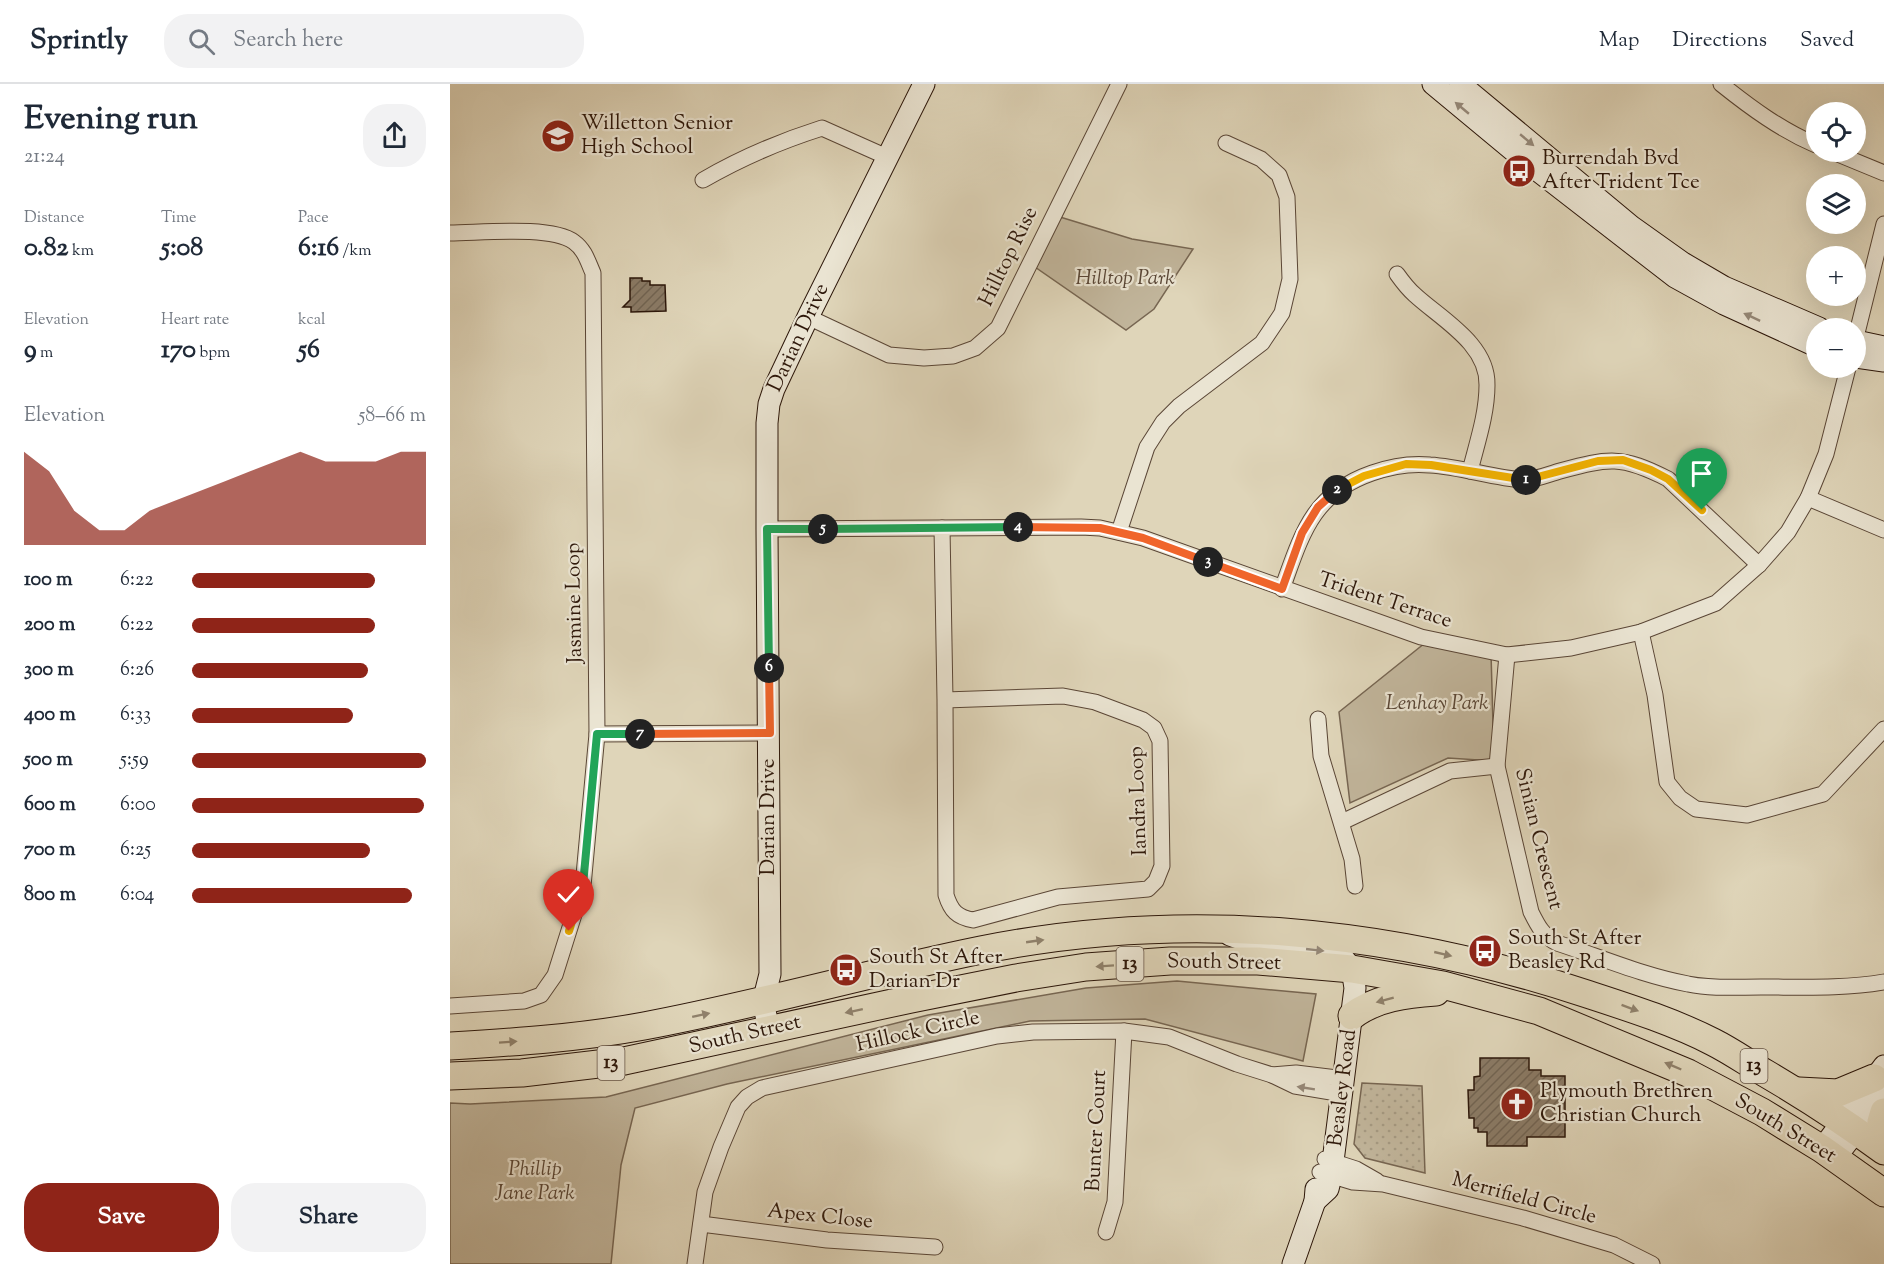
<!DOCTYPE html>
<meta charset="utf-8">
<style>
body{margin:0;font-family:"Sorts Mill Goudy",serif;background:#f2f2f3;color:#1f2937;height:100vh;display:flex;flex-direction:column;font-size:22px;white-space:nowrap}
*{box-sizing:border-box;margin:0}
p{font-size:20px;color:#747a83}
.icon{flex:none;width:33px;height:33px;fill:none;stroke:currentColor;stroke-width:2;stroke-linecap:round;stroke-linejoin:round}
.map{position:relative;flex:1;overflow:hidden}
.side{display:flex;flex-direction:column;background:#fff;width:450px}
.side>*{flex:none}
.fabs{position:absolute;left:1356px;top:18px;display:grid;gap:12px}
.fabs a{display:grid;place-items:center;width:60px;height:60px;border-radius:50%;background:#fff;box-shadow:0 6px 24px #0002;font-size:30px}
.pin{position:absolute;display:grid;place-items:center;width:51px;height:51px;color:#fff;margin:-62px -26px;border-radius:50% 50% 50% 0;rotate:-45deg;box-shadow:0 0 6px #0007}
.pin .icon{rotate:45deg}
.km{position:absolute;width:30px;height:30px;margin:-15px;border-radius:50%;background:#222;color:#fff;font-size:16px;line-height:30px;text-align:center}
.round{display:grid;place-items:center;flex:none;width:63px;height:63px;border-radius:24px;background:#f2f2f3}
.head{display:flex;align-items:center;justify-content:space-between;height:102px;padding:0 24px}
h1{font-size:33px;font-weight:700;line-height:45px}
.figures{display:grid;grid-template-columns:repeat(3,1fr);gap:9px;height:102px;padding:6px 24px}
.figures div{display:grid;align-content:center}
.figures b{font-size:26px;font-weight:700}
.figures small{font-size:16px;font-weight:400}
.figures p{font-size:16px}
.chart{height:168px;padding:12px 24px}
.chart p{display:flex;justify-content:space-between}
.chart svg{width:100%;height:108px;margin-top:6px;fill:#8f2418;opacity:.7}
.button{display:flex;gap:12px;margin-top:auto;padding:12px 24px}
.button a{flex:1;height:69px;border-radius:24px;background:#8f2418;color:#fff;font-size:24px;font-weight:700;line-height:69px;text-align:center}
.button a+a{background:#f2f2f3;color:#1f2937}
ul{padding:0 24px;list-style:none;font-size:20px}
li{display:grid;grid-template-columns:96px 72px 1fr;align-items:center;height:45px}
li i{height:15px;border-radius:8px;background:#8f2418}
header{display:flex;align-items:center;gap:36px;box-sizing:border-box;height:84px;padding:0 30px;background:#fff;border-bottom:2px solid #e0e1e3}
header strong{font-size:28px}
nav{display:flex;gap:33px;margin-inline-start:auto;font-size:21px}
.search{width:420px;height:54px;background:#f2f2f3;display:flex;align-items:center;gap:15px;box-sizing:border-box;padding:0 21px;border-radius:24px;color:#747a83;font-size:22px}
main{display:flex;flex:1;min-height:0}
.map>svg:first-child{display:block}
.grass{fill:url(#grass-dots);stroke:#776652;stroke-width:1.5}
.park{fill:#c1b59b;stroke:#776652;stroke-width:1.5}
.building{fill:url(#building-hatch);stroke:#2d170a;stroke-width:1.5}
.lines{fill:none;stroke-linecap:round;stroke-linejoin:round}
.street-casing{stroke:#5a4636;stroke-width:17}
.secondary-casing{stroke:#2d170a;stroke-width:23}
.highway-casing{stroke:#2d170a;stroke-width:29}
.street{stroke:#eae4d2;stroke-width:15}
.secondary{stroke:#eae4d2;stroke-width:21}
.highway{stroke:#dfd5b9;stroke-width:27}
.oneway{fill:#958878}
.oneway2{fill:#8f806a}
.split-1-casing{stroke:#fff;stroke-width:12}
.split-2-casing{stroke:#fff;stroke-width:12}
.split-3-casing{stroke:#fff;stroke-width:12}
.split-4-casing{stroke:#fff;stroke-width:12}
.split-5-casing{stroke:#fff;stroke-width:12}
.split-6-casing{stroke:#fff;stroke-width:12}
.split-7-casing{stroke:#fff;stroke-width:12}
.split-8-casing{stroke:#fff;stroke-width:12}
.split-9-casing{stroke:#fff;stroke-width:12}
.split-1{stroke:#f5b400;stroke-width:8}
.split-2{stroke:#f5b400;stroke-width:8}
.split-3{stroke:#f0652b;stroke-width:8}
.split-4{stroke:#f0652b;stroke-width:8}
.split-5{stroke:#22a559;stroke-width:8}
.split-6{stroke:#22a559;stroke-width:8}
.split-7{stroke:#f0652b;stroke-width:8}
.split-8{stroke:#22a559;stroke-width:8}
.split-9{stroke:#f5b400;stroke-width:8}
.labels{text-anchor:middle;dominant-baseline:central;stroke-width:4.5;stroke-linejoin:round;paint-order:stroke}
.shield{fill:#eae4d2;stroke:#665446;stroke-width:1.5}
.shield-label{font-size:20px;font-weight:bold;fill:#2d170a}
.poi-label{font-size:21px;fill:#2d170a;stroke:#eae4d2;text-anchor:start}
.street-label{font-size:21px;fill:#2d170a;stroke:#eae4d2}
.park-label{font-size:21px;font-style:italic;fill:#594636;stroke:#eae4d2}
</style>
<header>
<strong>Sprintly</strong>
<div class="search"><svg class="icon" aria-label="search" viewBox="0 0 24 24"><circle cx="10" cy="10" r="6"/><path d="M15 15l6 6"/></svg>Search here</div>
<nav><a>Map</a><a>Directions</a><a>Saved</a></nav>
</header>
<main>
<section class="side">
<div class="head"><div><h1>Evening run</h1><p>21:24</p></div><a class="round"><svg class="icon" aria-label="share" viewBox="0 0 24 24"><path d="M12 15V3M7 8l5-5 5 5M5 13v7h14v-7"/></svg></a></div>
<div class="figures">
<div><p>Distance</p><b>0.82<small> km</small></b></div>
<div><p>Time</p><b>5:08</b></div>
<div><p>Pace</p><b>6:16<small> /km</small></b></div>
</div>
<div class="figures">
<div><p>Elevation</p><b>9<small> m</small></b></div>
<div><p>Heart rate</p><b>170<small> bpm</small></b></div>
<div><p>kcal</p><b>56</b></div>
</div>
<div class="chart"><p><span>Elevation</span>58–66 m</p>
<svg viewBox="0 0 160 44" preserveAspectRatio="none"><path d="M0 44V6L10 14L20 30L30 38L40 38L50 30L60 26L70 22L80 18L90 14L100 10L110 6L120 10L130 10L140 10L150 6L160 6V44z"/></svg>
</div>
<ul>
<li><b>100 m</b>6:22<i style="width:78%"></i></li>
<li><b>200 m</b>6:22<i style="width:78%"></i></li>
<li><b>300 m</b>6:26<i style="width:75%"></i></li>
<li><b>400 m</b>6:33<i style="width:69%"></i></li>
<li><b>500 m</b>5:59<i style="width:100%"></i></li>
<li><b>600 m</b>6:00<i style="width:99%"></i></li>
<li><b>700 m</b>6:25<i style="width:76%"></i></li>
<li><b>800 m</b>6:04<i style="width:94%"></i></li>
</ul>
<div class="button"><a>Save</a><a>Share</a></div>
</section>
<div class="map">
<svg width="1434" height="1180" viewBox="0 0 1434 1180">
<defs>
<pattern id="grass-dots" width="8" height="8" patternUnits="userSpaceOnUse" patternTransform="scale(1.5)"><rect width="8" height="8" fill="#c1b59b"/><path d="M2 2h.1M6 6h.1" fill="none" stroke="#a69b84" stroke-width="1.8" stroke-linecap="round"/></pattern>
<pattern id="building-hatch" width="6" height="6" patternUnits="userSpaceOnUse" patternTransform="scale(1.5)"><rect width="6" height="6" fill="#8a7a65"/><path d="M-1 1l2-2M0 6l6-6M5 7l2-2" fill="none" stroke="#716351"/></pattern>
</defs>
<rect width="100%" height="100%" fill="#dfd5b9"/>
<filter id="stains"><feTurbulence type="fractalNoise" baseFrequency=".00333" numOctaves="4"/><feColorMatrix values="0 0 0 0 .2 0 0 0 0 .09 0 0 0 0 .02 0 0 0 .5 -.17"/></filter>
<radialGradient id="worn" r=".72"><stop offset=".6" stop-color="#630" stop-opacity="0"/><stop offset="1" stop-color="#630" stop-opacity=".3"/></radialGradient>
<polygon class="grass" points="912,999 972,1002 975,1089 915,1074 904,1060"/>
<g class="park">
<polygon points="610,133 682,155 743,165 704,225 676,246 585,183"/>
<polygon points="975,559 1041,569 1044,677 998,674 900,719 889,628"/>
<polygon points="727,897 866,910 853,977 695,935 580,937 277,1000 185,1024 171,1081 161,1180 0,1180 0,1019 20,1020 156,1013 478,931 636,904"/>
</g>
<g class="building">
<polygon points="180,194 192,194 192,197 200,197 200,201 215,201 216,227 181,228 181,223 173,223 180,216"/>
<polygon points="1030,974 1079,974 1079,986 1091,986 1091,992 1115,992 1115,1053 1077,1053 1077,1062 1037,1062 1037,1048 1028,1048 1028,1044 1024,1044 1024,1034 1019,1034 1018,1006 1024,1006 1024,993 1030,992"/>
</g>
<g class="lines">
<defs>
<g id="street">
<path d="M1271,0C1301,24 1331,46 1366,61"/>
<polyline points="1383,68 1434,89"/>
<path d="M253,96C291,74 331,57 372,44L437,73"/>
<path d="M0,149C30,149 101,141 124,158C135,166 138,178 143,189L147,650L133,802L105,891L91,911L74,917L0,922"/>
<path d="M947,190C952,197 958,205 965,211C991,235 1038,260 1037,301C1037,330 1027,359 1020,387"/>
<polyline points="358,233 439,271 474,274 503,272 525,264 548,244 669,0"/>
<polyline points="1406,253 1434,140"/>
<polyline points="1358,414 1434,446"/>
<path d="M492,444L495,616L613,612L645,618L693,636L704,644L710,657L712,782L706,797L698,805L608,813L523,836C507,833 501,827 496,811L495,616"/>
<polyline points="317,445 631,443 650,444 693,454 971,553 1057,571 1121,564 1191,548 1266,519 1309,481 1338,448 1358,414 1376,370 1398,284"/>
<polyline points="669,448 697,363 713,338 729,322 812,259 832,229 840,195 837,113 829,91 811,75 776,59"/>
<path d="M832,505C852,450 862,410 922,389C942,382 960,379 980,381C1012,383 1043,394 1074,396C1085,396 1099,390 1110,387C1159,374 1171,371 1218,395L1309,481"/>
<polyline points="1191,548 1205,611 1217,698 1230,714 1246,725 1297,731 1373,710 1434,645"/>
<path d="M1057,571L1047,682L1081,828C1088,842 1093,852 1107,859C1150,873 1194,892 1238,900C1262,905 1287,903 1311,903C1352,903 1394,905 1434,898"/>
<polyline points="868,635 871,672 902,775 905,802"/>
<polyline points="147,650 319,649"/>
<polyline points="892,738 1000,687 1047,682"/>
<polyline points="822,991 846,989 895,995"/>
<polyline points="875,1075 906,1085 927,1097"/>
<polyline points="870,1088 903,1098 933,1100 1073,1134 1164,1161 1202,1180"/>
<polyline points="251,1140 377,1156 485,1163"/>
<polyline points="656,1148 665,1118 674,947"/>
<polyline points="245,1180 255,1108 271,1063 288,1023 297,1013 312,1004 547,952 583,948 674,947 719,953 787,980 822,991 845,1002 893,1010"/>
</g>
<g id="secondary">
<polyline points="983,0 1083,83 1225,193 1274,220 1366,262"/>
<polyline points="1010,0 1181,142 1233,179 1274,203 1369,244"/>
<polyline points="1406,257 1434,263"/>
<polyline points="1406,273 1434,277"/>
<polyline points="780,851 808,861 883,868 894,875 902,885 905,904 881,1093 878,1105 865,1117"/>
<polyline points="319,945 313,918 320,890 317,445 317,339 319,320 324,305 358,233 474,0"/>
<polyline points="1372,1065 1434,982"/>
<polyline points="1385,1074 1434,1011"/>
<polyline points="843,1180 865,1117 866,1105"/>
</g>
<g id="highway">
<path d="M902,932C925,914 957,910 986,908"/>
<path d="M0,962C65,958 130,954 194,942C307,921 418,889 531,866C735,825 941,845 1137,910C1180,924 1224,938 1263,958C1281,967 1298,979 1315,989C1356,1013 1396,1039 1434,1067"/>
<polyline points="0,992 72,989 174,977 461,915 566,894 636,883 720,877 808,877 902,885 993,901 1089,927 1238,989 1312,1028 1372,1065 1434,1109"/>
<polyline points="1349,1007 1388,1009 1424,994"/>
<polyline points="1434,1028 1431,1038 1434,1041"/>
</g>
</defs>
<use href="#street" class="street-casing"/>
<use href="#secondary" class="secondary-casing"/>
<use href="#highway" class="highway-casing"/>
<use href="#street" class="street"/>
<use href="#secondary" class="secondary"/>
<use href="#highway" class="highway"/>
</g>
<defs><path id="oneway-solid" d="M-6-.8H1V-3.2L6.5 0L1 3.2V.8H-6Z" transform="scale(1.5)"/></defs>
<g class="oneway">
<use href="#oneway-solid" transform="translate(1012 24) rotate(-140)"/>
<use href="#oneway-solid" transform="translate(1077 56) rotate(40)"/>
<use href="#oneway-solid" transform="translate(1302 233) rotate(-155)"/>
<use href="#oneway-solid" transform="translate(865 866) rotate(6)"/>
<use href="#oneway-solid" transform="translate(856 1004) rotate(-171)"/>
</g>
<g class="oneway2">
<use href="#oneway-solid" transform="translate(585 857) rotate(-8)"/>
<use href="#oneway-solid" transform="translate(993 870) rotate(13)"/>
<use href="#oneway-solid" transform="translate(655 882) rotate(176)"/>
<use href="#oneway-solid" transform="translate(935 916) rotate(165)"/>
<use href="#oneway-solid" transform="translate(1180 924) rotate(20)"/>
<use href="#oneway-solid" transform="translate(404 927) rotate(168)"/>
<use href="#oneway-solid" transform="translate(251 931) rotate(-12)"/>
<use href="#oneway-solid" transform="translate(58 958) rotate(-4)"/>
<use href="#oneway-solid" transform="translate(1223 982) rotate(-157)"/>
</g>
<g class="lines">
<defs>
<polyline id="split-1" points="1076,396 1148,377 1173,376 1201,386 1218,395 1252,426"/>
<polyline id="split-2" points="887,406 914,392 956,380 981,381 1076,396"/>
<polyline id="split-3" points="758,478 832,505 852,449 868,423 887,406"/>
<polyline id="split-4" points="568,443 650,444 693,454 758,478"/>
<polyline id="split-5" points="373,445 568,443"/>
<polyline id="split-6" points="319,584 317,445 373,445"/>
<polyline id="split-7" points="190,650 320,649 319,584"/>
<polyline id="split-8" points="133,801 147,650 190,650"/>
<polyline id="split-9" points="119,847 133,801"/>
</defs>
<use href="#split-1" class="split-1-casing"/>
<use href="#split-2" class="split-2-casing"/>
<use href="#split-3" class="split-3-casing"/>
<use href="#split-4" class="split-4-casing"/>
<use href="#split-5" class="split-5-casing"/>
<use href="#split-6" class="split-6-casing"/>
<use href="#split-7" class="split-7-casing"/>
<use href="#split-8" class="split-8-casing"/>
<use href="#split-9" class="split-9-casing"/>
<use href="#split-1" class="split-1"/>
<use href="#split-2" class="split-2"/>
<use href="#split-3" class="split-3"/>
<use href="#split-4" class="split-4"/>
<use href="#split-5" class="split-5"/>
<use href="#split-6" class="split-6"/>
<use href="#split-7" class="split-7"/>
<use href="#split-8" class="split-8"/>
<use href="#split-9" class="split-9"/>
</g>
<defs>
<symbol id="school-disc" viewBox="-11 -11 22 22"><circle r="9.5" fill="#8f2418" stroke="#eae4d2"/><path d="M0-5L7-2L0 1L-7-2ZM-4 1L0 2.5L4 1V4Q0 6-4 4Z" fill="#fff"/></symbol>
<symbol id="bus-disc" viewBox="-11 -11 22 22"><circle r="9.5" fill="#8f2418" stroke="#eae4d2"/><path d="M-5-6H5V4H4V6H2V4H-2V6H-4V4H-5ZM-3.5-4V0h7V-4ZM-3.5 1.2v1.5H-2V1.2ZM2 1.2v1.5H3.5V1.2Z" fill="#fff"/></symbol>
<symbol id="church-disc" viewBox="-11 -11 22 22"><circle r="9.5" fill="#8f2418" stroke="#eae4d2"/><path d="M-1.2-6h2.4v3.5h3.3v2.4h-3.3V6h-2.4V-.1h-3.3v-2.4h3.3Z" fill="#fff"/></symbol>
</defs>
<g fill-rule="evenodd">
<use href="#school-disc" x="89" y="33" width="38" height="38"/>
<use href="#bus-disc" x="1050" y="68" width="38" height="38"/>
<use href="#bus-disc" x="1016" y="848" width="38" height="38"/>
<use href="#bus-disc" x="377" y="867" width="38" height="38"/>
<use href="#church-disc" x="1048" y="1001" width="38" height="38"/>
</g>
<g class="labels">
<g class="shield">
<rect x="666.5" y="863" width="27" height="34" rx="4.5"/>
<rect x="147.5" y="962" width="27" height="34" rx="4.5"/>
<rect x="1290.5" y="965" width="27" height="34" rx="4.5"/>
</g>
<g class="shield-label">
<text x="680" y="880">13</text>
<text x="161" y="979">13</text>
<text x="1304" y="982">13</text>
</g>
<g class="poi-label">
<text x="131" y="40">Willetton Senior<tspan x="131" dy="24">High School</tspan></text>
<text x="1092" y="75">Burrendah Bvd<tspan x="1092" dy="24">After Trident Tce</tspan></text>
<text x="1058" y="855">South St After<tspan x="1058" dy="24">Beasley Rd</tspan></text>
<text x="419" y="874">South St After<tspan x="419" dy="24">Darian Dr</tspan></text>
<text x="1090" y="1008">Plymouth Brethren<tspan x="1090" dy="24">Christian Church</tspan></text>
</g>
<g class="street-label">
<text transform="translate(559 173) rotate(-64)">Hilltop Rise</text>
<text transform="translate(349 254) rotate(-65)">Darian Drive</text>
<text transform="translate(935 517) rotate(18)">Trident Terrace</text>
<text transform="translate(125 519) rotate(-91)">Jasmine Loop</text>
<text transform="translate(689 717) rotate(-92)">Iandra Loop</text>
<text transform="translate(319 733) rotate(-90)">Darian Drive</text>
<text transform="translate(1088 755) rotate(76)">Sinian Crescent</text>
<text transform="translate(774 879) rotate(1)">South Street</text>
<text transform="translate(468 948) rotate(-13)">Hillock Circle</text>
<text transform="translate(295 951) rotate(-13)">South Street</text>
<text transform="translate(893 1004) rotate(-83)">Beasley Road</text>
<text transform="translate(1335 1045) rotate(31)">South Street</text>
<text transform="translate(647 1047) rotate(-87)">Bunter Court</text>
<text transform="translate(1074 1115) rotate(15)">Merrifield Circle</text>
<text transform="translate(370 1133) rotate(6)">Apex Close</text>
</g>
<g class="park-label">
<text x="675" y="195">Hilltop Park</text>
<text x="987" y="620">Lenhay Park</text>
<text x="85" y="1086">Phillip<tspan x="85" dy="24">Jane Park</tspan></text>
</g>
</g>
<rect width="100%" height="100%" filter="url(#stains)"/>
<rect width="100%" height="100%" fill="url(#worn)"/>
</svg>
<div class="fabs">
<a><svg class="icon" aria-label="locate" viewBox="0 0 24 24"><circle cx="12" cy="12" r="6"/><path d="M12 2v4M12 18v4M2 12h4M18 12h4"/></svg></a>
<a><svg class="icon" aria-label="layers" viewBox="0 0 24 24"><path d="M12 4l9 5-9 5-9-5zM3 14l9 5 9-5"/></svg></a>
<a>+</a>
<a>−</a>
</div>
<div class="pin" style="left:1252px;top:426px;background:#1e9e55"><svg class="icon" aria-label="arrive" viewBox="0 0 24 24"><path d="M6 21V4h12l-3 4 3 4H6"/></svg></div>
<div class="pin" style="left:119px;top:847px;background:#d93025"><svg class="icon" aria-label="check" viewBox="0 0 24 24"><path d="M5 12l5 5 9-10"/></svg></div>
<b class="km" style="left:1076px;top:396px">1</b>
<b class="km" style="left:887px;top:406px">2</b>
<b class="km" style="left:758px;top:478px">3</b>
<b class="km" style="left:568px;top:443px">4</b>
<b class="km" style="left:373px;top:445px">5</b>
<b class="km" style="left:319px;top:584px">6</b>
<b class="km" style="left:190px;top:650px">7</b>
</div>
</main>
